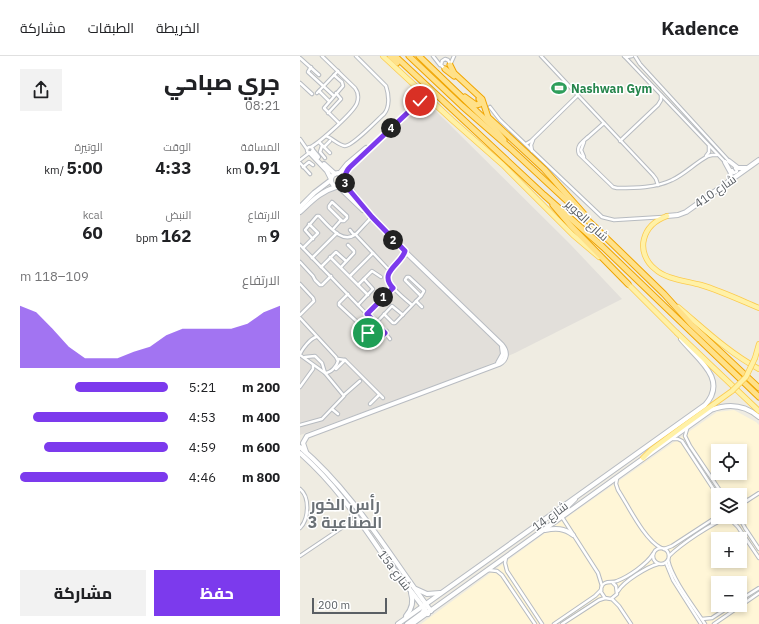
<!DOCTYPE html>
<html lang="ar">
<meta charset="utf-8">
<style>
body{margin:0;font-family:"IBM Plex Sans",Cairo,sans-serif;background:#f2f2f2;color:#202124;direction:rtl;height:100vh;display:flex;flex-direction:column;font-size:15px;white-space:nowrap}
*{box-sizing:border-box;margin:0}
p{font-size:13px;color:#757577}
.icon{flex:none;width:22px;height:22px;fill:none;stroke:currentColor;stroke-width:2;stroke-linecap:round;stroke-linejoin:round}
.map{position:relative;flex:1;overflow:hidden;direction:ltr}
.panel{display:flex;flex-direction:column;background:#fff;width:300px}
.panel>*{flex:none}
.tools{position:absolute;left:411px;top:388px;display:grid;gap:8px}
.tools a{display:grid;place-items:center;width:36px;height:36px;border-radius:0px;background:#fff;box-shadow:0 2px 6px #0003;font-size:20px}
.scale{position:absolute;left:12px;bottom:10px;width:75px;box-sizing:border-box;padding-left:4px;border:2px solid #5a5f64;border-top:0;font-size:11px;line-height:14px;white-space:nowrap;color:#5a5f64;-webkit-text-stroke:3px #fff;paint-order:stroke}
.pin{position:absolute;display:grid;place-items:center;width:34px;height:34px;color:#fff;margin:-17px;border:2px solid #fff;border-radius:50%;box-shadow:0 1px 4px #0007}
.km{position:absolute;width:20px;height:20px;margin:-10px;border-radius:50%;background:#222;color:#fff;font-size:11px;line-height:20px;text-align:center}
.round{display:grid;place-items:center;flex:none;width:42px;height:42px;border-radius:0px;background:#f2f2f2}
.headline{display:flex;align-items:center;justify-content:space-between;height:68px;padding:0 20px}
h1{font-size:22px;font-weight:800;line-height:30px}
.metrics{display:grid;grid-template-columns:repeat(3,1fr);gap:6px;height:68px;padding:4px 20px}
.metrics div{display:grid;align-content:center}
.metrics b{font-size:17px;font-weight:800}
.metrics small{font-size:11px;font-weight:400}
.metrics p{font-size:11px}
.chart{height:112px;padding:8px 20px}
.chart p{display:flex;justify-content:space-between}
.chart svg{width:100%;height:72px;margin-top:4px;fill:#7c3aed;opacity:.7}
.button{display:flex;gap:8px;margin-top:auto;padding:8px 20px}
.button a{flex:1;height:46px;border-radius:0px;background:#7c3aed;color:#fff;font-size:16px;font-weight:800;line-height:46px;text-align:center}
.button a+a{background:#f2f2f2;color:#202124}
ul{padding:0 20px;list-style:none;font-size:13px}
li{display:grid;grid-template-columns:64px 48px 1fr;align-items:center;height:30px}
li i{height:10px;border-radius:5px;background:#7c3aed}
header{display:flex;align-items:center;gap:24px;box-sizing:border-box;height:56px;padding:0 20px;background:#fff;border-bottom:1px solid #e0e0e0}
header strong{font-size:19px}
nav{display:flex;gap:22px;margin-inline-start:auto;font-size:14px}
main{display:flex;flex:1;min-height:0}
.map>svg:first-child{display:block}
.commercial{fill:#fff6d7;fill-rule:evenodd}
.industrial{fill:#e2dfda}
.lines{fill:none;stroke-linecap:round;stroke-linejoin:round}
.street-casing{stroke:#b7bbc0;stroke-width:4.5}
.secondary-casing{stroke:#b8bcc2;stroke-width:6}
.primary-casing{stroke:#fccb4e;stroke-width:6}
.highway-casing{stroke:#f1a500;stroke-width:7}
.street{stroke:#fff;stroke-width:2.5}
.secondary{stroke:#fff;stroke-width:4}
.primary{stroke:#fff1a7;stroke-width:4.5}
.highway{stroke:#ffe189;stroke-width:5}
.primary-bridge-casing{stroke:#fccb4e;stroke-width:6;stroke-linecap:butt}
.primary-bridge{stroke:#fff1a7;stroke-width:4.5}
.route-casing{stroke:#fff;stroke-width:8}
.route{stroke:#7c3aed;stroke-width:5}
.labels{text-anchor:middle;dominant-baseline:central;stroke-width:3;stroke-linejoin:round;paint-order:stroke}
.leisure-label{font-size:12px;font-weight:bold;fill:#27864d;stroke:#fff;text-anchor:start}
.street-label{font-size:12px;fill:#5a5f64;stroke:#fff}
.district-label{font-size:16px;font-weight:bold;fill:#6b7176;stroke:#fff}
</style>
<header>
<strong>Kadence</strong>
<nav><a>الخريطة</a><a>الطبقات</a><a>مشاركة</a></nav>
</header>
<main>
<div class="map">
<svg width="459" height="568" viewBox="0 0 459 568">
<rect width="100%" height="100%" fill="#efece2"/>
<path class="commercial" d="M434,354L456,366L459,369V568H121L259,467L417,356ZM418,395H440V417H418ZM418,439H440V461H418ZM418,483H440V505H418ZM418,527H440V549H418Z"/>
<polygon class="industrial" points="129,49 144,63 270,188 322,243 215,297 160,321 0,379 0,158 24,136 38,134 47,125 48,113 109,56 113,55 121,50"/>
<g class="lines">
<defs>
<g id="street">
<polyline points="133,0 140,9"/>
<polyline points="241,0 353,119 356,123 358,129"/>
<polyline points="324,0 327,1 332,0"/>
<polyline points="335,0 340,8 429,105"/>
<polyline points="325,1 426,107"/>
<polyline points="0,2 19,19"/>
<polyline points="150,9 154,0"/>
<polyline points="11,11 8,16 34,40"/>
<polyline points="145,13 141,9 142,5 145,3 148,4 150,8"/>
<polyline points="34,19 42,26 43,30 24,52 39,67"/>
<polyline points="0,27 12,38"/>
<polyline points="19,35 29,45"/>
<polyline points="17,37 38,15"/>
<polyline points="190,51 200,64 302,161 314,164 363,161"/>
<polyline points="28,57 41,43 36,37"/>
<path d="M26,80C32,82 38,89 45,90C53,90 77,64 84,58C90,51 89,39 86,30L56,0"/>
<path d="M288,81C282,86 276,90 279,98L313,131L317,132C335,132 356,132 372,124C385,118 395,107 408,100L412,99H417"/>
<polyline points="287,82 304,67"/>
<polyline points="0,83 7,93"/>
<polyline points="320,85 358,49 361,44 361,39"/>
<polyline points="19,86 30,97"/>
<polyline points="284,86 281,94 284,101"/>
<polyline points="226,88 231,85 278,39"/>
<polyline points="22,90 20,96 25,102"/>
<circle cx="10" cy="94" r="3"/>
<path d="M11,91C20,86 54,56 57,47C59,41 58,36 55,32L22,0"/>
<polyline points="24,91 30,85"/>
<polyline points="232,95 231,89 233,84"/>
<polyline points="406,100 409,96 409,90"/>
<polyline points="0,104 9,97"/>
<polyline points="0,107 10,118"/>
<polyline points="3,111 9,106 13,109"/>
<polyline points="432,114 434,117 436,116 437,115 435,112"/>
<polygon points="32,146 47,160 47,162 44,165 42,165 29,152 29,150"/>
<polyline points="33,173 41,164"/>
<polyline points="50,174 54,179"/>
<polyline points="55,178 90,215"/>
<path d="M13,183L5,174L17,160H19C28,169 42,189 56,178C61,173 66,167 72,161"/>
<polyline points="0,189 85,277"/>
<polyline points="3,192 18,177 9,168"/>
<path d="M108,198C102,200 98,206 94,210C79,226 101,239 112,249"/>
<polyline points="30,201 68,239"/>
<polyline points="12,202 37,177"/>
<polyline points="0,206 13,220 15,224 20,229 22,229 31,220"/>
<polyline points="21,211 36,196 46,205"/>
<polyline points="41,211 54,197 54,195 48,189"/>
<polyline points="50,220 73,197"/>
<polygon points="107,221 109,221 124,235 121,240 105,224"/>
<polyline points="0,228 13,242 14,245 0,259"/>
<polyline points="58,229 72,215 81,221"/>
<polyline points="48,238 39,247 39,249 67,275 74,285 77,285 87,275"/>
<polyline points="116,245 122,251"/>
<polyline points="58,249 73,233 64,223"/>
<polyline points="67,258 93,232"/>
<polyline points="84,258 93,267 95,267 121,240"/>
<path d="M0,262L36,301L38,305C37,310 31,317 25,317L22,307L15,300L5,301"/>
<polyline points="76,267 92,250 103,259"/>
<polyline points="85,277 90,283"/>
<path d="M0,298C3,292 10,283 16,281"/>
<polyline points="0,299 25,317 44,340 22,363 0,369"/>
<polyline points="38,303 45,304 83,342"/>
<polyline points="36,313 45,304"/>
<polyline points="0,331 13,313 13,309"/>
<polyline points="44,339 60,325"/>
<polyline points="70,348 79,339"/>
<polyline points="32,353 38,358"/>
<polyline points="387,373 385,380 390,390 423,439"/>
<polyline points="373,383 378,383 382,385 418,440"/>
<path d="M317,422L316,428L318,434C329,451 344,483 361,492"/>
<path d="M0,433C10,441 9,463 0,472"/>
<polyline points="440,446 448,444"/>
<polyline points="440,453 445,446 459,437"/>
<polyline points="262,461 298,517 302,530"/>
<polyline points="439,461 445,472 459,493"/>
<polyline points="430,463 438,471 459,502"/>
<polyline points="430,463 435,461"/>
<polyline points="49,466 60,466"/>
<circle cx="361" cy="500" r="8"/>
<polyline points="364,493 372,490 418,460"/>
<polyline points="0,500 46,469 50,463 53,455"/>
<path d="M369,500C380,489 412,467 427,462"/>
<polyline points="206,501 205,507 207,515 242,568"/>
<path d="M368,504C372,523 394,551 405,568"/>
<polyline points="366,507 373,524 401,568"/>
<polyline points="188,514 197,515 202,519 235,568"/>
<path d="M313,527L316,530L317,538L311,543L305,542L301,536C301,532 301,529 305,527C309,525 313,527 317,525C328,521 347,508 353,498"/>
<path d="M318,535C324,525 347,511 358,508"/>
<polyline points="312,543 319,550 331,568"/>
<polyline points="440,544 459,532"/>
<polyline points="402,563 412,562 432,549"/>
<polyline points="254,568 295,540 301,534"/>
<polyline points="262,568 299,544 305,542"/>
<polyline points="414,568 459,537"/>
</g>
<g id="secondary">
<polyline points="115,47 119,41 118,33"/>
<polyline points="13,95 18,101"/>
<polyline points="10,97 27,115 31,123"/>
<polyline points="429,105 438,112 446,112"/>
<polyline points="425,106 431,117 429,125"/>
<polyline points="24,108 35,118"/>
<circle cx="38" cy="124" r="7"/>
<polyline points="39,118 47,108 66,92"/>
<polyline points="45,122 46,116 50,111 119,46 125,44 131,45"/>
<polyline points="39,131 63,154"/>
<polyline points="0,151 14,137 31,124"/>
<path d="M0,156C11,146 21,135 36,131"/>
<polyline points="367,160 378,159 386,156 459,104"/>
<polyline points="198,307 203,298 202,291"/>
<path d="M0,391C54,437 89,499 131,555"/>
<path d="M6,396L3,387L7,380L199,308C207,304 208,296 202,289L89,180L71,160L45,126"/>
<path d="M0,397C35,428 57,461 83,499C98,519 114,538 128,558"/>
<polyline points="262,459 265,453 275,443"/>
<path d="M245,474C256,472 264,472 273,479"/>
<polyline points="116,533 127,538 140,537"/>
<path d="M106,560C112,553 114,546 111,537"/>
<path d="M98,568L405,349C429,323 396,302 381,283"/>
<polyline points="107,568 122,557 125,553"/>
<path d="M112,568L411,354C429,347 445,349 459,361"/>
</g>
<g id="primary">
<polyline points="83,0 152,64 203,109 273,179 299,201"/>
<path d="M367,160C356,164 347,171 344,183C341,194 346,206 355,213C365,223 387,225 401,229C421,235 440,244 459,252"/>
<polyline points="327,227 376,276 459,355"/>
<path d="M378,251C404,273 429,297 459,313"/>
<polyline points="455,302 459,288"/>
<polyline points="343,402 351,394 382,371 432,335"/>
</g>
<g id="highway">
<polyline points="90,0 97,7"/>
<polyline points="95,0 244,139 303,191 459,341"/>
<polyline points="109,0 162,50 209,91 295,171 364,238 392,269 459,332"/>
<polyline points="119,0 194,72 204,84"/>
<polyline points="150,9 154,17 182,43 188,61 244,113 284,158"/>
<polyline points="145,13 154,20"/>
<polyline points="165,41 176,49 180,48 180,44 179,43"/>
<polyline points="253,149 270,169 328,228"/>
</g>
</defs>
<use href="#street" class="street-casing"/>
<use href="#secondary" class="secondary-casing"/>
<use href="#primary" class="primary-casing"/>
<use href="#highway" class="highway-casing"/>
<use href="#street" class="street"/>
<use href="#secondary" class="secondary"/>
<use href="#primary" class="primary"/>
<use href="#highway" class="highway"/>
<defs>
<polyline id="primary-bridge" points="432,335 446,321 455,302"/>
</defs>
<use href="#primary-bridge" class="primary-bridge-casing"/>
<use href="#primary-bridge" class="primary-bridge"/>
</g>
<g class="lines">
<defs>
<path id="route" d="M68,277L70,280L76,286L85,277L67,258L93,232C78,216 101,209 105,195L72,161L46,130C43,124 45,116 50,111L120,45"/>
</defs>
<use href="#route" class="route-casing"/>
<use href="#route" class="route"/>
</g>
<defs>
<symbol id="stadium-bare" viewBox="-9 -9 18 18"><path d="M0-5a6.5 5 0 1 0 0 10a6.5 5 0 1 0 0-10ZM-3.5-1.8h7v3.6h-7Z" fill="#2e9e5b" stroke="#fff" stroke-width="2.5" paint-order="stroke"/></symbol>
</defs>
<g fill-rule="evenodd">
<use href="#stadium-bare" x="248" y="21" width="22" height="22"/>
</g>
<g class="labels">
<g class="leisure-label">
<text x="271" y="32">Nashwan Gym</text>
</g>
<g class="street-label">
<text transform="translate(415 135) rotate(-35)">شارع 410</text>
<text transform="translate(287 164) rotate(43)">شارع العوير</text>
<text transform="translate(250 460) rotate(-36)">شارع 14</text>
<text transform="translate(95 514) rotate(53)">15a شارع</text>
</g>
<g class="district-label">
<text x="45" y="448">رأس الخور<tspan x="45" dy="18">الصناعية 3</tspan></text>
</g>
</g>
</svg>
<div class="tools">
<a><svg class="icon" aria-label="locate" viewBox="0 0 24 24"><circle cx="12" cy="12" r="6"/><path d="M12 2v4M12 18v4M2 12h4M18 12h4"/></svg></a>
<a><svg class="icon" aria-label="layers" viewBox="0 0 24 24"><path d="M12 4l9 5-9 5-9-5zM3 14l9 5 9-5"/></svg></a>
<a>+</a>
<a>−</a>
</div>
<div class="scale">200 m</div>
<div class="pin" style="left:68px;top:277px;background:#1e9e55"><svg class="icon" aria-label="arrive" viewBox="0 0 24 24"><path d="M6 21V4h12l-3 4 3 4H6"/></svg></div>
<div class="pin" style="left:120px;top:45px;background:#d93025"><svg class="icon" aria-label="check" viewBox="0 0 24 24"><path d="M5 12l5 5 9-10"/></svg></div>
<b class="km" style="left:83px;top:241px">1</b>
<b class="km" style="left:93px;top:184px">2</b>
<b class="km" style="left:45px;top:127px">3</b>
<b class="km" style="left:91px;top:72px">4</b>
</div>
<section class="panel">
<div class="headline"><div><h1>جري صباحي</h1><p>08:21</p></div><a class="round"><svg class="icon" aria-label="share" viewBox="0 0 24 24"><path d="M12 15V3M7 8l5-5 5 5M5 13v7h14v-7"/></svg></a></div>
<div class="metrics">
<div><p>المسافة</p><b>0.91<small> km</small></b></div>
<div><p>الوقت</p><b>4:33</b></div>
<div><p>الوتيرة</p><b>5:00<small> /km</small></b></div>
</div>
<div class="metrics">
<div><p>الارتفاع</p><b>9<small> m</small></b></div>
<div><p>النبض</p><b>162<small> bpm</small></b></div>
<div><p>kcal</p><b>60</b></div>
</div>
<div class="chart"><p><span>الارتفاع</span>109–118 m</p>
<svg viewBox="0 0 160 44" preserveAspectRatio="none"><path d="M0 44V6L10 10L20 20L30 31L40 38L50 38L60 38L70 34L80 31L90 24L100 20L110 20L120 20L130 20L140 17L150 10L160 6V44z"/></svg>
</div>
<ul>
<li><b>200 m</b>5:21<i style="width:63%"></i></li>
<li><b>400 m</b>4:53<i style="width:91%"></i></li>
<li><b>600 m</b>4:59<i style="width:84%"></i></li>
<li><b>800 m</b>4:46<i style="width:100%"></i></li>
</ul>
<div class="button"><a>حفظ</a><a>مشاركة</a></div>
</section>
</main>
